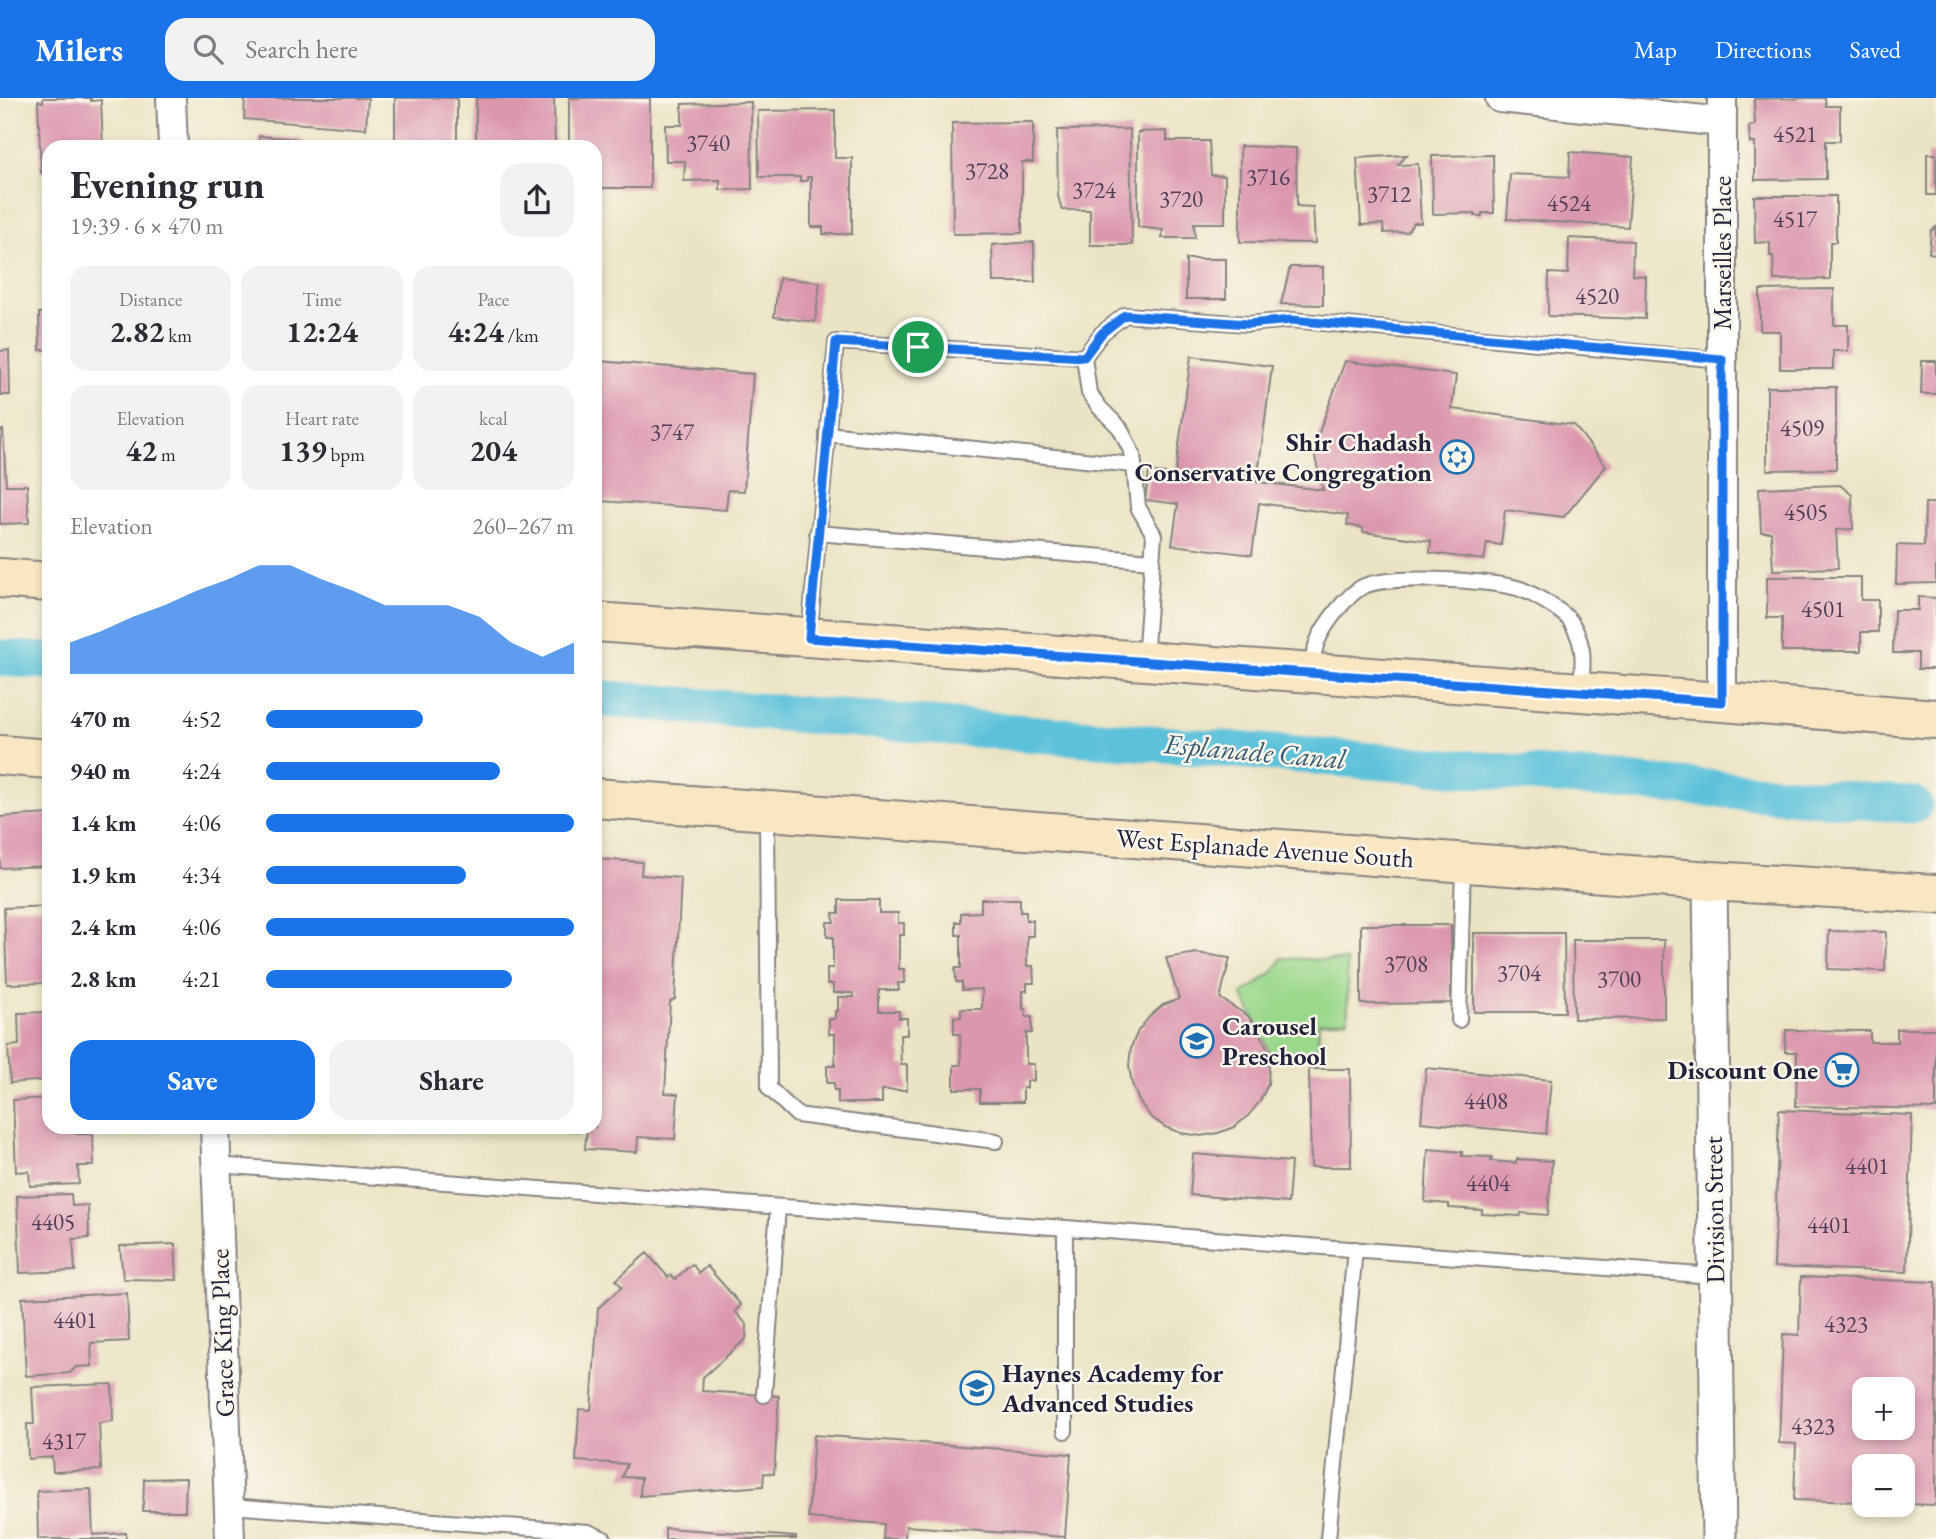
<!DOCTYPE html>
<meta charset="utf-8">
<style>
body{margin:0;font-family:"EB Garamond",serif;background:#f2f2f3;color:#2b2b33;height:100vh;display:flex;flex-direction:column;font-size:26px;white-space:nowrap}
*{box-sizing:border-box;margin:0}
p{font-size:23px;color:#7c7c81}
.icon{flex:none;width:38px;height:38px;fill:none;stroke:currentColor;stroke-width:2;stroke-linecap:round;stroke-linejoin:round}
.map{position:relative;flex:1;overflow:hidden}
.details{position:absolute;left:42px;top:42px;width:560px;height:994px;display:flex;flex-direction:column;background:#fff;border-radius:21px;box-shadow:0 4px 10px #0003}
.details>*{flex:none}
.tools{position:absolute;left:1852px;top:1279px;display:grid;gap:14px}
.tools a{display:grid;place-items:center;width:63px;height:63px;border-radius:14px;background:#fff;box-shadow:0 4px 10px #0003;font-size:35px}
.pin{position:absolute;display:grid;place-items:center;width:60px;height:60px;color:#fff;margin:-30px;border:4px solid #fff;border-radius:50%;box-shadow:0 2px 7px #0007}
.round{display:grid;place-items:center;flex:none;width:74px;height:74px;border-radius:21px;background:#f2f2f3}
.head{display:flex;align-items:center;justify-content:space-between;height:119px;padding:0 28px}
h1{font-size:38px;font-weight:700;line-height:52px}
.stats{display:grid;grid-template-columns:repeat(3,1fr);gap:10px;height:119px;padding:7px 28px}
.stats div{display:grid;align-content:center;border-radius:18px;background:#f2f2f3;text-align:center}
.stats b{font-size:30px;font-weight:700}
.stats small{font-size:19px;font-weight:400}
.stats p{font-size:19px}
.chart{height:196px;padding:14px 28px}
.chart p{display:flex;justify-content:space-between}
.chart svg{width:100%;height:126px;margin-top:7px;fill:#1a73e8;opacity:.7}
.primary-button{display:flex;gap:14px;margin-top:auto;padding:14px 28px}
.primary-button a{flex:1;height:80px;border-radius:21px;background:#1a73e8;color:#fff;font-size:28px;font-weight:700;line-height:80px;text-align:center}
.primary-button a+a{background:#f2f2f3;color:#2b2b33}
ul{padding:0 28px;list-style:none;font-size:23px}
li{display:grid;grid-template-columns:112px 84px 1fr;align-items:center;height:52px}
li i{height:18px;border-radius:9px;background:#1a73e8}
header{display:flex;align-items:center;gap:42px;box-sizing:border-box;height:98px;padding:0 35px;background:#1a73e8;color:#fff}
header strong{font-size:33px}
nav{display:flex;gap:38px;margin-inline-start:auto;font-size:24px}
.search{width:490px;height:63px;background:#f2f2f3;display:flex;align-items:center;gap:18px;box-sizing:border-box;padding:0 24px;border-radius:21px;color:#7c7c81;font-size:26px}
.map>svg:first-child{display:block}
.green{fill:#9bd88c;stroke:#5e7d64;stroke-width:2}
.lines{fill:none;stroke-linecap:round;stroke-linejoin:round}
.canal{stroke:#5cc1da;stroke-width:37}
.building{fill:#db97ae;fill-rule:evenodd}
.service-casing{stroke:#868380;stroke-width:18}
.minor-casing{stroke:#868380;stroke-width:32}
.tertiary-casing{stroke:#868380;stroke-width:37}
.secondary-casing{stroke:#868380;stroke-width:42}
.service{stroke:#fff;stroke-width:14}
.minor{stroke:#fff;stroke-width:28}
.tertiary{stroke:#fff;stroke-width:33}
.secondary{stroke:#f9e7c3;stroke-width:38}
.route-casing{stroke:#fff;stroke-width:14}
.route{stroke:#1a73e8;stroke-width:9}
.labels{text-anchor:middle;dominant-baseline:central;stroke-width:5;stroke-linejoin:round;paint-order:stroke}
.number-label{font-size:23px;fill:#503f58}
.street-label{font-size:26px;fill:#22223b;stroke:#fbf7ec}
.poi-label{font-size:26px;font-weight:bold;fill:#22223b;stroke:#fbf7ec;text-anchor:end}
.water-label{font-size:28px;font-style:italic;fill:#365a73;stroke:#fbf7ec}
</style>
<header>
<strong>Milers</strong>
<div class="search"><svg class="icon" aria-label="search" viewBox="0 0 24 24"><circle cx="10" cy="10" r="6"/><path d="M15 15l6 6"/></svg>Search here</div>
<nav><a>Map</a><a>Directions</a><a>Saved</a></nav>
</header>
<div class="map">
<svg width="1936" height="1441" viewBox="0 0 1936 1441">
<rect width="100%" height="100%" fill="#fbf7ec"/>
<filter id="ink" filterUnits="userSpaceOnUse"><feTurbulence type="fractalNoise" baseFrequency=".0143" numOctaves="2"/><feDisplacementMap in="SourceGraphic" scale="14" xChannelSelector="R" yChannelSelector="G"/><feConvolveMatrix kernelMatrix="1 2 1 2 8 2 1 2 1" color-interpolation-filters="sRGB"/></filter>
<filter id="wash" filterUnits="userSpaceOnUse"><feTurbulence type="fractalNoise" baseFrequency=".00686" numOctaves="4" result="noise"/><feDisplacementMap in="SourceGraphic" scale="28" xChannelSelector="R" yChannelSelector="G"/><feGaussianBlur stdDeviation="1.57" result="paint"/><feColorMatrix in="noise" values="0 0 0 0 0 0 0 0 0 0 0 0 0 0 0 0 0 1.4 0 .05"/><feComposite in="paint" operator="in"/></filter>
<g filter="url(#wash)">
<rect width="100%" height="100%" fill="#ebe4c4"/>
<path class="green" d="M1282,860L1347,863L1348,922L1319,925L1318,957L1270,958L1264,940L1242,896C1257,886 1274,877 1282,860Z"/>
<g class="lines">
<g class="canal">
<polyline points="0,560 49,563"/>
<polyline points="595,600 1914,707"/>
</g>
</g>
<g id="blocks">
<g class="building">
<polygon points="43,0 91,0 91,3 101,2 103,49 49,49 49,75 41,75 38,3 43,4"/>
<polygon points="245,0 368,0 366,31 244,21"/>
<rect x="395" y="0" width="62" height="49"/>
<polygon points="476,0 554,0 555,49 476,49"/>
<polygon points="569,0 650,0 650,90 595,90 595,49 569,49"/>
<polygon points="1825,0 1826,8 1840,8 1840,43 1826,43 1826,81 1755,82 1755,45 1750,45 1749,28 1755,27 1754,1"/>
<polygon points="751,4 752,91 720,92 720,82 684,83 685,63 666,63 665,27 682,27 682,6"/>
<polygon points="835,12 835,60 852,60 852,136 823,136 823,129 811,129 811,79 807,79 807,83 800,83 800,79 759,79 758,13"/>
<polygon points="1033,24 1033,64 1022,64 1022,135 953,136 952,25"/>
<polygon points="1130,31 1132,147 1090,147 1090,112 1062,112 1058,98 1057,32"/>
<polygon points="1167,33 1167,43 1209,43 1211,77 1225,78 1225,125 1194,125 1195,140 1162,140 1163,132 1138,129 1138,34"/>
<polygon points="259,38 301,41 300,49 258,49"/>
<polygon points="1240,48 1296,50 1297,108 1313,109 1315,145 1240,144"/>
<polygon points="1570,54 1633,59 1628,129 1507,121 1510,76 1569,79"/>
<rect x="1927" y="56" width="9" height="41"/>
<polygon points="1407,57 1398,67 1418,66 1421,125 1414,125 1407,134 1384,135 1383,126 1361,127 1357,60"/>
<polygon points="1493,57 1494,115 1482,115 1482,118 1475,118 1475,115 1433,116 1432,58"/>
<polygon points="1754,98 1836,98 1836,144 1830,144 1830,181 1774,182 1773,158 1770,158 1770,144 1755,145"/>
<polygon points="1936,129 1936,156 1929,155 1931,133"/>
<polygon points="1569,140 1633,143 1632,177 1646,178 1645,221 1548,218 1549,175 1568,176"/>
<polygon points="1034,144 1035,184 993,184 992,147"/>
<rect x="1186" y="161" width="40" height="40"/>
<polygon points="1290,169 1323,169 1323,207 1281,206"/>
<polygon points="779,180 820,184 815,224 774,219"/>
<polygon points="1834,191 1834,227 1848,227 1848,253 1833,253 1833,271 1780,271 1780,233 1760,233 1760,192"/>
<polygon points="49,214 49,251 40,252 39,215"/>
<polygon points="9,252 10,297 0,297 0,253"/>
<polygon points="595,253 599,253 599,263 753,276 744,393 728,392 726,412 601,403 595,438"/>
<polygon points="1191,258 1272,268 1257,384 1323,392 1313,351 1345,263 1456,277 1452,311 1574,327 1606,368 1564,419 1505,412 1501,447 1487,445 1484,462 1430,455 1431,443 1363,434 1363,430 1347,427 1348,417 1259,405 1252,457 1172,447 1178,406 1145,402 1149,374 1175,377"/>
<polygon points="1922,263 1936,263 1936,296 1921,296"/>
<polygon points="1767,289 1836,289 1836,371 1767,372"/>
<polygon points="3,332 6,387 27,387 29,425 0,426 0,333"/>
<polygon points="1840,387 1852,397 1853,431 1836,432 1838,470 1773,472 1771,434 1761,434 1759,390"/>
<polygon points="1925,405 1936,405 1936,485 1896,486 1897,447 1924,448"/>
<polygon points="1767,479 1861,479 1861,502 1878,502 1878,534 1861,534 1861,553 1782,553 1782,520 1767,520"/>
<polygon points="1918,499 1936,500 1936,571 1918,571 1918,555 1893,555 1894,512 1918,512"/>
<polygon points="49,716 49,768 0,770 0,719"/>
<polygon points="595,761 642,764 641,777 681,780 675,901 670,904 665,995 678,996 675,1041 638,1039 637,1054 585,1051 587,1030 578,1033 549,1032 549,1029 595,1029"/>
<polygon points="981,801 1020,801 1020,814 1026,814 1026,822 1033,822 1033,838 1027,838 1027,868 1033,868 1034,885 1027,885 1027,893 1023,893 1023,911 1026,911 1026,919 1032,919 1032,935 1026,935 1026,966 1034,966 1034,983 1027,983 1027,990 1023,990 1023,1004 980,1004 980,991 954,991 954,967 961,967 960,936 954,936 954,919 961,919 961,911 982,911 982,891 962,892 962,884 956,884 955,870 961,870 961,837 956,837 956,824 961,824 961,815 981,814"/>
<polygon points="839,802 879,802 879,815 898,815 898,825 904,825 904,837 899,837 899,871 904,871 904,885 898,885 899,892 879,892 879,913 899,913 899,920 907,920 907,937 900,937 901,967 907,967 907,992 882,992 882,1005 838,1005 838,992 834,992 834,985 827,985 827,968 835,968 835,936 829,936 829,921 835,921 835,913 838,913 838,899 854,899 853,895 833,895 833,886 827,886 827,870 833,870 833,839 827,839 827,824 834,824 833,815 839,815"/>
<polygon points="49,808 49,885 7,886 4,810"/>
<polygon points="1361,827 1451,827 1451,905 1361,906"/>
<polygon points="1829,833 1886,834 1885,873 1828,871"/>
<polygon points="1474,835 1564,835 1565,914 1474,914"/>
<polygon points="1573,842 1664,842 1664,920 1574,921"/>
<polygon points="1197,855 1230,860 1220,900 1248,918 1259,932 1268,952 1269,968 1268,986 1260,1003 1248,1018 1234,1029 1218,1035 1201,1038 1181,1035 1165,1029 1150,1018 1139,1003 1132,986 1129,968 1131,949 1138,933 1150,918 1163,907 1179,901 1166,860"/>
<polygon points="49,914 49,982 10,985 8,948 19,947 18,915"/>
<polygon points="1897,931 1936,931 1936,1011 1796,1008 1797,954 1785,954 1786,932 1870,933 1870,944 1897,944"/>
<polygon points="1426,970 1551,982 1546,1036 1421,1024"/>
<polygon points="1309,971 1350,971 1351,1069 1311,1069"/>
<polygon points="49,1000 49,1029 76,1029 77,1036 93,1036 94,1068 78,1068 79,1086 30,1088 29,1073 16,1074 13,1002"/>
<polygon points="1779,1012 1912,1017 1907,1174 1774,1169"/>
<polygon points="1428,1051 1462,1054 1462,1058 1492,1059 1491,1063 1516,1065 1517,1061 1552,1063 1548,1117 1521,1115 1520,1118 1482,1116 1482,1112 1449,1110 1449,1106 1425,1104"/>
<polygon points="1193,1056 1291,1064 1288,1105 1190,1097"/>
<polygon points="71,1096 72,1108 88,1107 89,1140 73,1141 75,1173 20,1175 17,1098"/>
<polygon points="175,1146 177,1182 123,1181 120,1148"/>
<polygon points="647,1155 668,1179 671,1177 675,1181 692,1166 699,1175 707,1168 741,1207 735,1213 747,1227 746,1241 703,1279 702,1293 779,1298 774,1376 764,1375 763,1388 640,1398 641,1380 622,1379 627,1366 576,1363 579,1311 591,1312 598,1210 622,1189 616,1182"/>
<path d="M1801,1179L1936,1184V1407L1902,1406V1368H1864V1404L1794,1402L1796,1346L1779,1345L1783,1236L1799,1237ZM1864,1292H1902V1330H1864Z"/>
<polygon points="127,1195 129,1243 91,1245 92,1268 76,1269 70,1275 26,1278 22,1200"/>
<polygon points="112,1286 113,1323 99,1325 101,1372 53,1374 52,1359 28,1361 27,1326 34,1326 32,1289"/>
<polygon points="814,1337 1071,1356 1065,1439 906,1428 905,1441 883,1441 884,1426 808,1420"/>
<polygon points="186,1380 185,1413 143,1413 144,1381"/>
<polygon points="91,1391 93,1437 126,1435 126,1441 38,1441 37,1393"/>
<polygon points="665,1430 796,1439 796,1441 665,1441"/>
</g>
</g>
</g>
<g filter="url(#ink)">
<use href="#blocks" fill-opacity="0" stroke="#868380" stroke-width="2"/>
<g class="lines">
<defs>
<g id="service">
<polyline points="827,336 1134,367"/>
<polyline points="817,435 1152,463"/>
<polyline points="809,539 836,244 1084,259"/>
<polyline points="1145,562 1154,437 1138,409 1133,357 1120,330 1100,310 1089,295 1084,259 1102,235 1125,217 1248,226 1291,222 1722,262"/>
<path d="M1310,574C1312,563 1314,552 1318,542C1325,526 1346,498 1362,489C1386,476 1489,482 1517,490C1529,493 1565,514 1571,524C1586,548 1583,565 1581,591"/>
<polyline points="767,714 769,990 797,1017 996,1043"/>
<polyline points="1459,922 1463,766"/>
<polyline points="216,1067 1714,1178"/>
<polyline points="1065,1130 1065,1333"/>
<polyline points="764,1297 778,1109"/>
<polyline points="229,1408 588,1434 604,1441"/>
<polyline points="1328,1441 1355,1151"/>
</g>
<g id="minor">
<polyline points="171,0 173,49"/>
<polyline points="1500,0 1722,24"/>
<polyline points="1722,0 1722,604"/>
<polyline points="215,1029 230,1441"/>
</g>
<polyline id="tertiary" points="1710,783 1719,1441"/>
<g id="secondary">
<polyline points="0,480 49,484"/>
<polyline points="595,524 1722,604 1936,621"/>
<polyline points="0,657 49,661"/>
<polyline points="595,700 1710,783 1936,796"/>
</g>
</defs>
<use href="#service" class="service-casing"/>
<use href="#minor" class="minor-casing"/>
<use href="#tertiary" class="tertiary-casing"/>
<use href="#secondary" class="secondary-casing"/>
<use href="#service" class="service"/>
<use href="#minor" class="minor"/>
<use href="#tertiary" class="tertiary"/>
<use href="#secondary" class="secondary"/>
</g>
</g>
<g class="lines" filter="url(#ink)">
<defs>
<polygon id="route" points="1125,217 1248,226 1291,222 1722,261 1722,604 809,540 836,244 1084,259 1102,235"/>
</defs>
<use href="#route" class="route-casing"/>
<use href="#route" class="route"/>
</g>
<defs>
<symbol id="synagogue-ring" viewBox="-11 -11 22 22"><circle r="9.5" fill="#fbf7ec" stroke="#1f6fb2" stroke-width="1.5"/><path d="M0-6.5L5.6 3.2H-5.6ZM0 6.5L5.6-3.2H-5.6Z" fill="#1f6fb2"/></symbol>
<symbol id="school-ring" viewBox="-11 -11 22 22"><circle r="9.5" fill="#fbf7ec" stroke="#1f6fb2" stroke-width="1.5"/><path d="M0-5L7-2L0 1L-7-2ZM-4 1L0 2.5L4 1V4Q0 6-4 4Z" fill="#1f6fb2"/></symbol>
<symbol id="supermarket-ring" viewBox="-11 -11 22 22"><circle r="9.5" fill="#fbf7ec" stroke="#1f6fb2" stroke-width="1.5"/><path d="M-6-5.5h2.5l.6 2H6L4.5 2H-2.5L-4.4-4H-6ZM-1.5 3.2a1.3 1.3 0 1 0 .1 0ZM3 3.2a1.3 1.3 0 1 0 .1 0Z" fill="#1f6fb2"/></symbol>
</defs>
<g fill-rule="evenodd">
<use href="#synagogue-ring" x="1438" y="340" width="38" height="38"/>
<use href="#school-ring" x="1178" y="924" width="38" height="38"/>
<use href="#supermarket-ring" x="1823" y="953" width="38" height="38"/>
<use href="#school-ring" x="958" y="1271" width="38" height="38"/>
</g>
<g class="labels">
<g class="number-label">
<text x="1795" y="36">4521</text>
<text x="708" y="45">3740</text>
<text x="987" y="73">3728</text>
<text x="1268" y="79">3716</text>
<text x="1094" y="92">3724</text>
<text x="1389" y="96">3712</text>
<text x="1181" y="101">3720</text>
<text x="1569" y="105">4524</text>
<text x="1795" y="121">4517</text>
<text x="1597" y="198">4520</text>
<text x="1802" y="330">4509</text>
<text x="672" y="334">3747</text>
<text x="1806" y="414">4505</text>
<text x="1823" y="511">4501</text>
<text x="1406" y="866">3708</text>
<text x="1519" y="875">3704</text>
<text x="1619" y="881">3700</text>
<text x="1486" y="1003">4408</text>
<text x="1867" y="1068">4401</text>
<text x="1488" y="1085">4404</text>
<text x="53" y="1124">4405</text>
<text x="1829" y="1127">4401</text>
<text x="75" y="1222">4401</text>
<text x="1846" y="1226">4323</text>
<text x="1813" y="1328">4323</text>
<text x="64" y="1343">4317</text>
</g>
<g class="street-label">
<text transform="translate(1722 155) rotate(-90)">Marseilles Place</text>
<text transform="translate(1265 750) rotate(4)">West Esplanade Avenue South</text>
<text transform="translate(1714 1112) rotate(-91)">Division Street</text>
<text transform="translate(222 1235) rotate(-92)">Grace King Place</text>
</g>
<g class="poi-label">
<text x="1432" y="344">Shir Chadash<tspan x="1432" dy="30">Conservative Congregation</tspan></text>
<text x="1222" y="928" text-anchor="start">Carousel<tspan x="1222" dy="30">Preschool</tspan></text>
<text x="1818" y="972">Discount One</text>
<text x="1002" y="1275" text-anchor="start">Haynes Academy for<tspan x="1002" dy="30">Advanced Studies</tspan></text>
</g>
<g class="water-label">
<text transform="translate(1255 653) rotate(5)">Esplanade Canal</text>
</g>
</g>
</svg>
<div class="tools">
<a>+</a>
<a>−</a>
</div>
<div class="pin" style="left:918px;top:249px;background:#1e9e55"><svg class="icon" aria-label="arrive" viewBox="0 0 24 24"><path d="M6 21V4h12l-3 4 3 4H6"/></svg></div>
<section class="details">
<div class="head"><div><h1>Evening run</h1><p>19:39 · 6 × 470 m</p></div><a class="round"><svg class="icon" aria-label="share" viewBox="0 0 24 24"><path d="M12 15V3M7 8l5-5 5 5M5 13v7h14v-7"/></svg></a></div>
<div class="stats">
<div><p>Distance</p><b>2.82<small> km</small></b></div>
<div><p>Time</p><b>12:24</b></div>
<div><p>Pace</p><b>4:24<small> /km</small></b></div>
</div>
<div class="stats">
<div><p>Elevation</p><b>42<small> m</small></b></div>
<div><p>Heart rate</p><b>139<small> bpm</small></b></div>
<div><p>kcal</p><b>204</b></div>
</div>
<div class="chart"><p><span>Elevation</span>260–267 m</p>
<svg viewBox="0 0 160 44" preserveAspectRatio="none"><path d="M0 44V33L10 29L20 24L30 20L40 15L50 11L60 6L70 6L80 11L90 15L100 20L110 20L120 20L130 24L140 33L150 38L160 33V44z"/></svg>
</div>
<ul>
<li><b>470 m</b>4:52<i style="width:51%"></i></li>
<li><b>940 m</b>4:24<i style="width:76%"></i></li>
<li><b>1.4 km</b>4:06<i style="width:100%"></i></li>
<li><b>1.9 km</b>4:34<i style="width:65%"></i></li>
<li><b>2.4 km</b>4:06<i style="width:100%"></i></li>
<li><b>2.8 km</b>4:21<i style="width:80%"></i></li>
</ul>
<div class="primary-button"><a>Save</a><a>Share</a></div>
</section>
</div>
